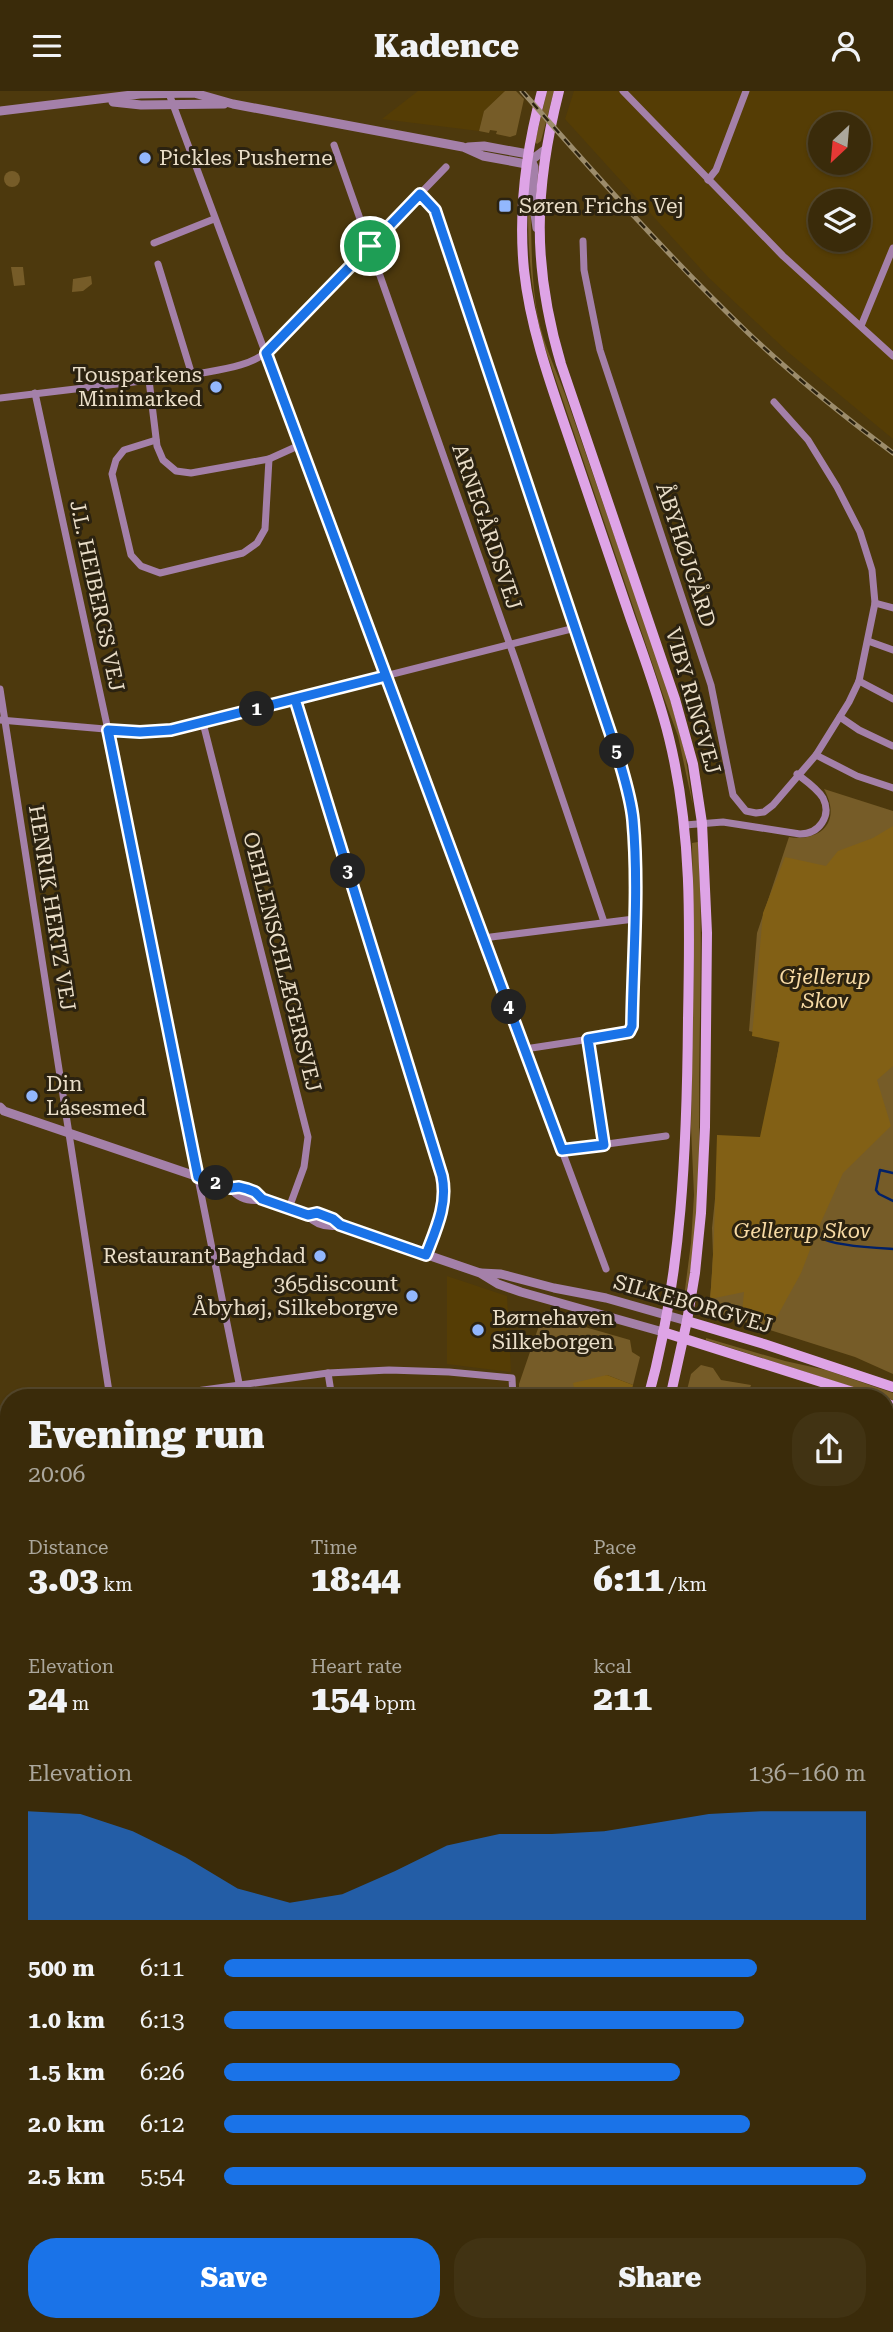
<!DOCTYPE html>
<meta charset="utf-8">
<style>
body{margin:0;font-family:"Roboto Serif",serif;background:#413313;color:#f1f3f6;height:100vh;display:flex;flex-direction:column;font-size:26px;white-space:nowrap}
*{box-sizing:border-box;margin:0}
p{font-size:23px;color:#aba79c}
.icon{flex:none;width:38px;height:38px;fill:none;stroke:currentColor;stroke-width:2;stroke-linecap:round;stroke-linejoin:round}
.map{position:relative;flex:1;overflow:hidden}
.details{position:absolute;left:0px;top:1298px;width:894px;height:943px;display:flex;flex-direction:column;background:#3a2b0a;border-radius:28px 28px 0 0;box-shadow:0 2px 5px #0004,0 0 0 2px #54472b}
.details>*{flex:none}
.needle{width:46px;rotate:206deg}
.controls{position:absolute;left:808px;top:21px;display:grid;gap:14px}
.controls a{display:grid;place-items:center;width:63px;height:63px;border-radius:50%;background:#3a2b0a;box-shadow:0 2px 5px #0004,0 0 0 2px #54472b;font-size:35px}
.pin{position:absolute;display:grid;place-items:center;width:60px;height:60px;color:#fff;margin:-30px;border:4px solid #fff;border-radius:50%;box-shadow:0 2px 7px #0007}
.km{position:absolute;width:35px;height:35px;margin:-18px;border-radius:50%;background:#222;color:#fff;font-size:19px;line-height:35px;text-align:center}
.round{display:grid;place-items:center;flex:none;width:74px;height:74px;border-radius:28px;background:#413313}
.summary{display:flex;align-items:center;justify-content:space-between;height:119px;padding:0 28px}
h1{font-size:38px;font-weight:800;line-height:52px}
.stats{display:grid;grid-template-columns:repeat(3,1fr);gap:10px;height:119px;padding:7px 28px}
.stats div{display:grid;align-content:center}
.stats b{font-size:35px;font-weight:800}
.stats small{font-size:19px;font-weight:400}
.stats p{font-size:19px}
.chart{height:196px;padding:14px 28px}
.chart p{display:flex;justify-content:space-between}
.chart svg{width:100%;height:126px;margin-top:7px;fill:#1a73e8;opacity:.7}
.button{display:flex;gap:14px;margin-top:auto;padding:14px 28px}
.button a{flex:1;height:80px;border-radius:28px;background:#1a73e8;color:#fff;font-size:28px;font-weight:800;line-height:80px;text-align:center}
.button a+a{background:#413313;color:#f1f3f6}
ul{padding:0 28px;list-style:none;font-size:23px}
li{display:grid;grid-template-columns:112px 84px 1fr;align-items:center;height:52px}
li i{height:18px;border-radius:9px;background:#1a73e8}
header{display:flex;justify-content:space-between;align-items:center;height:91px;padding:0 28px;background:#3a2b0a;font-size:32px;font-weight:800}
.map>svg:first-child{display:block}
.built{fill:#553d05;fill-rule:evenodd}
.green{fill:#765c28}
.forest{fill:#826015}
.lines{fill:none;stroke-linecap:round;stroke-linejoin:round}
.stream{stroke:#022168;stroke-width:2.5}
.minor{stroke:#a480a9;stroke-width:7}
.tertiary{stroke:#a480a9;stroke-width:9}
.secondary{stroke:#dea4e6;stroke-width:10}
.rail-casing{stroke:#9c8c6b;stroke-width:5}
.rail{stroke:#2b2210;stroke-width:2.5;stroke-dasharray:8;stroke-linecap:butt}
.route-casing{stroke:#fff;stroke-width:14}
.route{stroke:#1a73e8;stroke-width:9}
.poi-dot{fill:#92b7fd;stroke:#2b2210;stroke-width:2.5}
.labels{text-anchor:middle;dominant-baseline:central;stroke-width:6;stroke-linejoin:round;paint-order:stroke}
.poi-label{font-size:21px;fill:#eadec8;stroke:#2b2210;text-anchor:start}
.street-label{font-size:21px;fill:#eadec8;stroke:#2b2210}
.park-label{font-size:21px;font-style:italic;fill:#f7daa4;stroke:#2b2210}
</style>
<header><svg class="icon" aria-label="menu" viewBox="0 0 24 24"><path d="M4 6h16M4 12h16M4 18h16"/></svg>Kadence<svg class="icon" aria-label="person" viewBox="0 0 24 24"><circle cx="12" cy="8" r="4"/><path d="M4 21q1-7 8-7t8 7"/></svg></header>
<div class="map">
<svg width="893" height="2241" viewBox="0 0 893 2241">
<rect width="100%" height="100%" fill="#4d390d"/>
<g class="built">
<polygon points="418,0 505,0 484,20 479,40 382,28"/>
<path d="M574,0H893V348L788,261L709,187L565,28ZM821,33H859V72H821ZM821,110H859V149H821Z"/>
<polygon points="447,1185 507,1205 511,1281 447,1273"/>
</g>
<g class="green">
<polygon points="505,0 516,0 524,8 516,44 510,46 496,43 497,40 490,39 489,42 479,40 484,20"/>
<polygon points="547,0 554,0 541,50 537,53 535,51"/>
<circle cx="12" cy="88" r="8"/>
<path d="M529,90C533,137 529,178 538,226C544,255 555,276 565,303L666,593L685,662L693,715L678,645L664,607L543,251C530,197 526,145 529,90Z"/>
<polygon points="11,176 23,176 25,194 14,195"/>
<polygon points="91,185 92,193 83,200 72,201 73,188"/>
<path d="M824,698L893,720V1283L855,1266L720,1223L710,1212L713,1164L712,1137L721,1049L762,1054L780,948L749,940L757,842L789,746C810,750 835,740 830,714C829,708 826,702 824,698Z"/>
<path d="M698,751C703,830 700,908 699,987C699,1059 701,1137 685,1207L684,1206L691,1152L694,1104L691,1036L694,857L692,752Z"/>
<polygon points="544,1220 578,1234 630,1249 632,1261 640,1266 633,1294 607,1284 575,1301 595,1307 519,1307 519,1293"/>
<polygon points="706,1247 785,1270 826,1279 893,1302 893,1309 706,1249"/>
<polygon points="701,1274 713,1277 721,1289 751,1294 747,1307 685,1307 691,1283"/>
<polygon points="893,1816 893,1901 886,1899 886,1841"/>
<polygon points="886,1991 893,1994 893,2224 886,2222"/>
<polygon points="103,2233 142,2233 134,2241 96,2241"/>
<polygon points="557,2233 833,2233 831,2241 555,2241"/>
</g>
<g class="forest">
<path d="M893,735V975L877,989L891,1035L843,1082L818,1138L801,1182L773,1233L742,1222L744,1201L710,1208C715,1154 715,1099 717,1044L760,1046L780,951L752,945L763,822L785,766L826,775L838,760L873,747Z"/>
<polygon points="607,1284 633,1294 630,1307 595,1307 575,1301 573,1292"/>
</g>
<g class="lines">
<g class="stream">
<polyline points="893,1082 880,1079 876,1099 879,1103 893,1110"/>
<path d="M821,1147C834,1155 876,1157 893,1158"/>
<polyline points="585,2241 588,2233"/>
</g>
<g class="minor">
<polyline points="168,0 606,1178"/>
<polyline points="623,0 783,165 893,265"/>
<polyline points="334,54 516,571 604,831"/>
<polyline points="708,89 716,79 746,0"/>
<polyline points="420,103 435,119 439,129 618,665 628,699 632,728 634,759 631,938 623,943 525,958"/>
<polyline points="583,150 584,179 600,259 711,594 733,704 746,720 756,722 764,721 773,714 816,664 849,611 859,590 875,512 872,479 860,441 837,396 808,349 774,311"/>
<polyline points="154,152 214,128"/>
<polyline points="158,173 192,284"/>
<polyline points="861,235 893,157"/>
<polyline points="149,289 157,355 163,369 176,380 191,382 269,368 300,354"/>
<polyline points="35,302 108,639 242,1307"/>
<path d="M0,307L192,284C216,279 251,276 269,259L446,76"/>
<polyline points="156,349 124,359 116,369 112,383 131,464 141,475 160,482 243,462 257,452 265,438 269,368"/>
<polyline points="875,512 893,517"/>
<polyline points="868,550 893,559"/>
<polyline points="859,590 893,608"/>
<polyline points="0,598 110,1307"/>
<path d="M295,608L442,1085C448,1113 435,1138 426,1164"/>
<polyline points="840,626 859,639 893,655"/>
<polyline points="0,629 140,641 171,639 575,537"/>
<polyline points="203,632 308,1046 304,1076 289,1117"/>
<polyline points="816,664 857,685 893,697"/>
<path d="M685,734L723,731L800,743C819,743 832,725 823,707C817,697 806,690 797,683"/>
<polyline points="483,847 634,828"/>
<polyline points="588,948 604,1054"/>
<polyline points="563,1059 666,1045"/>
<polyline points="328,1282 332,1307"/>
<polyline points="145,1307 328,1282 389,1279 449,1281 512,1287 513,1307"/>
<polyline points="0,1325 9,1324"/>
<polyline points="886,1461 893,1464"/>
<polyline points="0,1519 9,1587"/>
<polyline points="0,1611 9,1611"/>
<polyline points="0,1877 9,1876"/>
<polyline points="26,2241 35,2233"/>
<polyline points="223,2241 231,2233"/>
<polyline points="463,2241 466,2233"/>
</g>
<g class="tertiary">
<polyline points="113,11 141,14 224,13"/>
<polyline points="0,20 140,3 194,2 233,13 463,56 483,65 526,73 546,58"/>
<polyline points="468,56 484,55 528,63 534,76 532,102 537,137"/>
<path d="M0,1016L4,1020L231,1097C247,1095 253,1104 267,1109C279,1114 291,1119 304,1122C320,1127 325,1120 340,1134L480,1182L498,1193L521,1201L663,1241"/>
<path d="M231,1097C239,1107 249,1110 262,1108"/>
<path d="M308,1124C317,1134 327,1136 340,1134"/>
<polyline points="481,1182 501,1183 554,1197 606,1207 687,1230"/>
<polyline points="886,1689 893,1691"/>
<polyline points="0,1797 9,1797"/>
<polyline points="886,1974 893,1976"/>
</g>
<g class="secondary">
<path d="M542,0C526,59 518,118 524,179C530,235 549,289 567,341C588,403 609,464 630,526C644,566 659,606 669,647C692,740 690,833 688,928C687,1054 682,1185 648,1307"/>
<path d="M559,0C534,98 532,175 561,273L675,608L693,673L702,732L707,842L705,1036L701,1122L695,1182L687,1230L670,1307"/>
<polyline points="687,1230 764,1253 893,1296"/>
<polyline points="663,1241 872,1307"/>
<polyline points="886,1312 893,1315"/>
<polyline points="155,2241 162,2233"/>
<polyline points="179,2241 186,2233"/>
</g>
<defs>
<path id="rail" d="M522,0C594,82 666,163 745,239C791,283 842,324 893,362"/>
</defs>
<use href="#rail" class="rail-casing"/>
<use href="#rail" class="rail"/>
</g>
<g class="lines">
<defs>
<path id="route" d="M370,155L266,262L386,585L171,639L140,641L108,639L198,1086L231,1097L239,1096L247,1098L255,1101L262,1108L308,1124L317,1122L333,1128L340,1134L426,1164C436,1138 448,1113 442,1085L295,608L382,586L386,585L562,1059L604,1054L588,948L629,941L632,935C633,867 639,797 633,729C631,707 624,686 618,665L435,119L420,103L370,155"/>
</defs>
<use href="#route" class="route-casing"/>
<use href="#route" class="route"/>
</g>
<g class="poi-dot">
<circle cx="145" cy="67" r="7"/>
<rect x="498" y="108" width="14" height="14" rx="3.5"/>
<circle cx="216" cy="296" r="7"/>
<circle cx="32" cy="1005" r="7"/>
<circle cx="320" cy="1165" r="7"/>
<circle cx="412" cy="1205" r="7"/>
<circle cx="478" cy="1239" r="7"/>
</g>
<g class="labels">
<g class="poi-label">
<text x="159" y="67">Pickles Pusherne</text>
<text x="519" y="115">Søren Frichs Vej</text>
<text x="202" y="284" text-anchor="end">Tousparkens<tspan x="202" dy="24">Minimarked</tspan></text>
<text x="46" y="993">Din<tspan x="46" dy="24">Lásesmed</tspan></text>
<text x="306" y="1165" text-anchor="end">Restaurant Baghdad</text>
<text x="398" y="1193" text-anchor="end">365discount<tspan x="398" dy="24">Åbyhøj, Silkeborgve</tspan></text>
<text x="492" y="1227">Børnehaven<tspan x="492" dy="24">Silkeborgen</tspan></text>
</g>
<g class="street-label">
<text transform="translate(487 436) rotate(71)">ARNEGÅRDSVEJ</text>
<text transform="translate(686 464) rotate(72)">ÅBYHØJGÅRD</text>
<text transform="translate(97 505) rotate(78)">J.L. HEIBERGS VEJ</text>
<text transform="translate(693 610) rotate(74)">VIBY RINGVEJ</text>
<text transform="translate(52 817) rotate(81)">HENRIK HERTZ VEJ</text>
<text transform="translate(282 871) rotate(76)">OEHLENSCHLÆGERSVEJ</text>
<text transform="translate(693 1213) rotate(16)">SILKEBORGVEJ</text>
</g>
<g class="park-label">
<text x="825" y="886">Gjellerup<tspan x="825" dy="24">Skov</tspan></text>
<text x="802" y="1140">Gellerup Skov</text>
</g>
</g>
</svg>
<div class="controls">
<a><svg class="needle" viewBox="-14 -14 28 28"><path d="M0-13l5 13h-10z" fill="#e53935"/><path d="M0 13l5-13h-10z" fill="#aba79c"/></svg></a>
<a><svg class="icon" aria-label="layers" viewBox="0 0 24 24"><path d="M12 4l9 5-9 5-9-5zM3 14l9 5 9-5"/></svg></a>
</div>
<div class="pin" style="left:370px;top:155px;background:#1e9e55"><svg class="icon" aria-label="arrive" viewBox="0 0 24 24"><path d="M6 21V4h12l-3 4 3 4H6"/></svg></div>
<b class="km" style="left:257px;top:618px">1</b>
<b class="km" style="left:216px;top:1092px">2</b>
<b class="km" style="left:348px;top:780px">3</b>
<b class="km" style="left:509px;top:916px">4</b>
<b class="km" style="left:617px;top:660px">5</b>
<section class="details">
<div class="summary"><div><h1>Evening run</h1><p>20:06</p></div><a class="round"><svg class="icon" aria-label="share" viewBox="0 0 24 24"><path d="M12 15V3M7 8l5-5 5 5M5 13v7h14v-7"/></svg></a></div>
<div class="stats">
<div><p>Distance</p><b>3.03<small> km</small></b></div>
<div><p>Time</p><b>18:44</b></div>
<div><p>Pace</p><b>6:11<small> /km</small></b></div>
</div>
<div class="stats">
<div><p>Elevation</p><b>24<small> m</small></b></div>
<div><p>Heart rate</p><b>154<small> bpm</small></b></div>
<div><p>kcal</p><b>211</b></div>
</div>
<div class="chart"><p><span>Elevation</span>136–160 m</p>
<svg viewBox="0 0 160 44" preserveAspectRatio="none"><path d="M0 44V6L10 7L20 13L30 22L40 33L50 38L60 35L70 27L80 18L90 14L100 14L110 13L120 10L130 7L140 6L150 6L160 6V44z"/></svg>
</div>
<ul>
<li><b>500 m</b>6:11<i style="width:83%"></i></li>
<li><b>1.0 km</b>6:13<i style="width:81%"></i></li>
<li><b>1.5 km</b>6:26<i style="width:71%"></i></li>
<li><b>2.0 km</b>6:12<i style="width:82%"></i></li>
<li><b>2.5 km</b>5:54<i style="width:100%"></i></li>
</ul>
<div class="button"><a>Save</a><a>Share</a></div>
</section>
</div>
